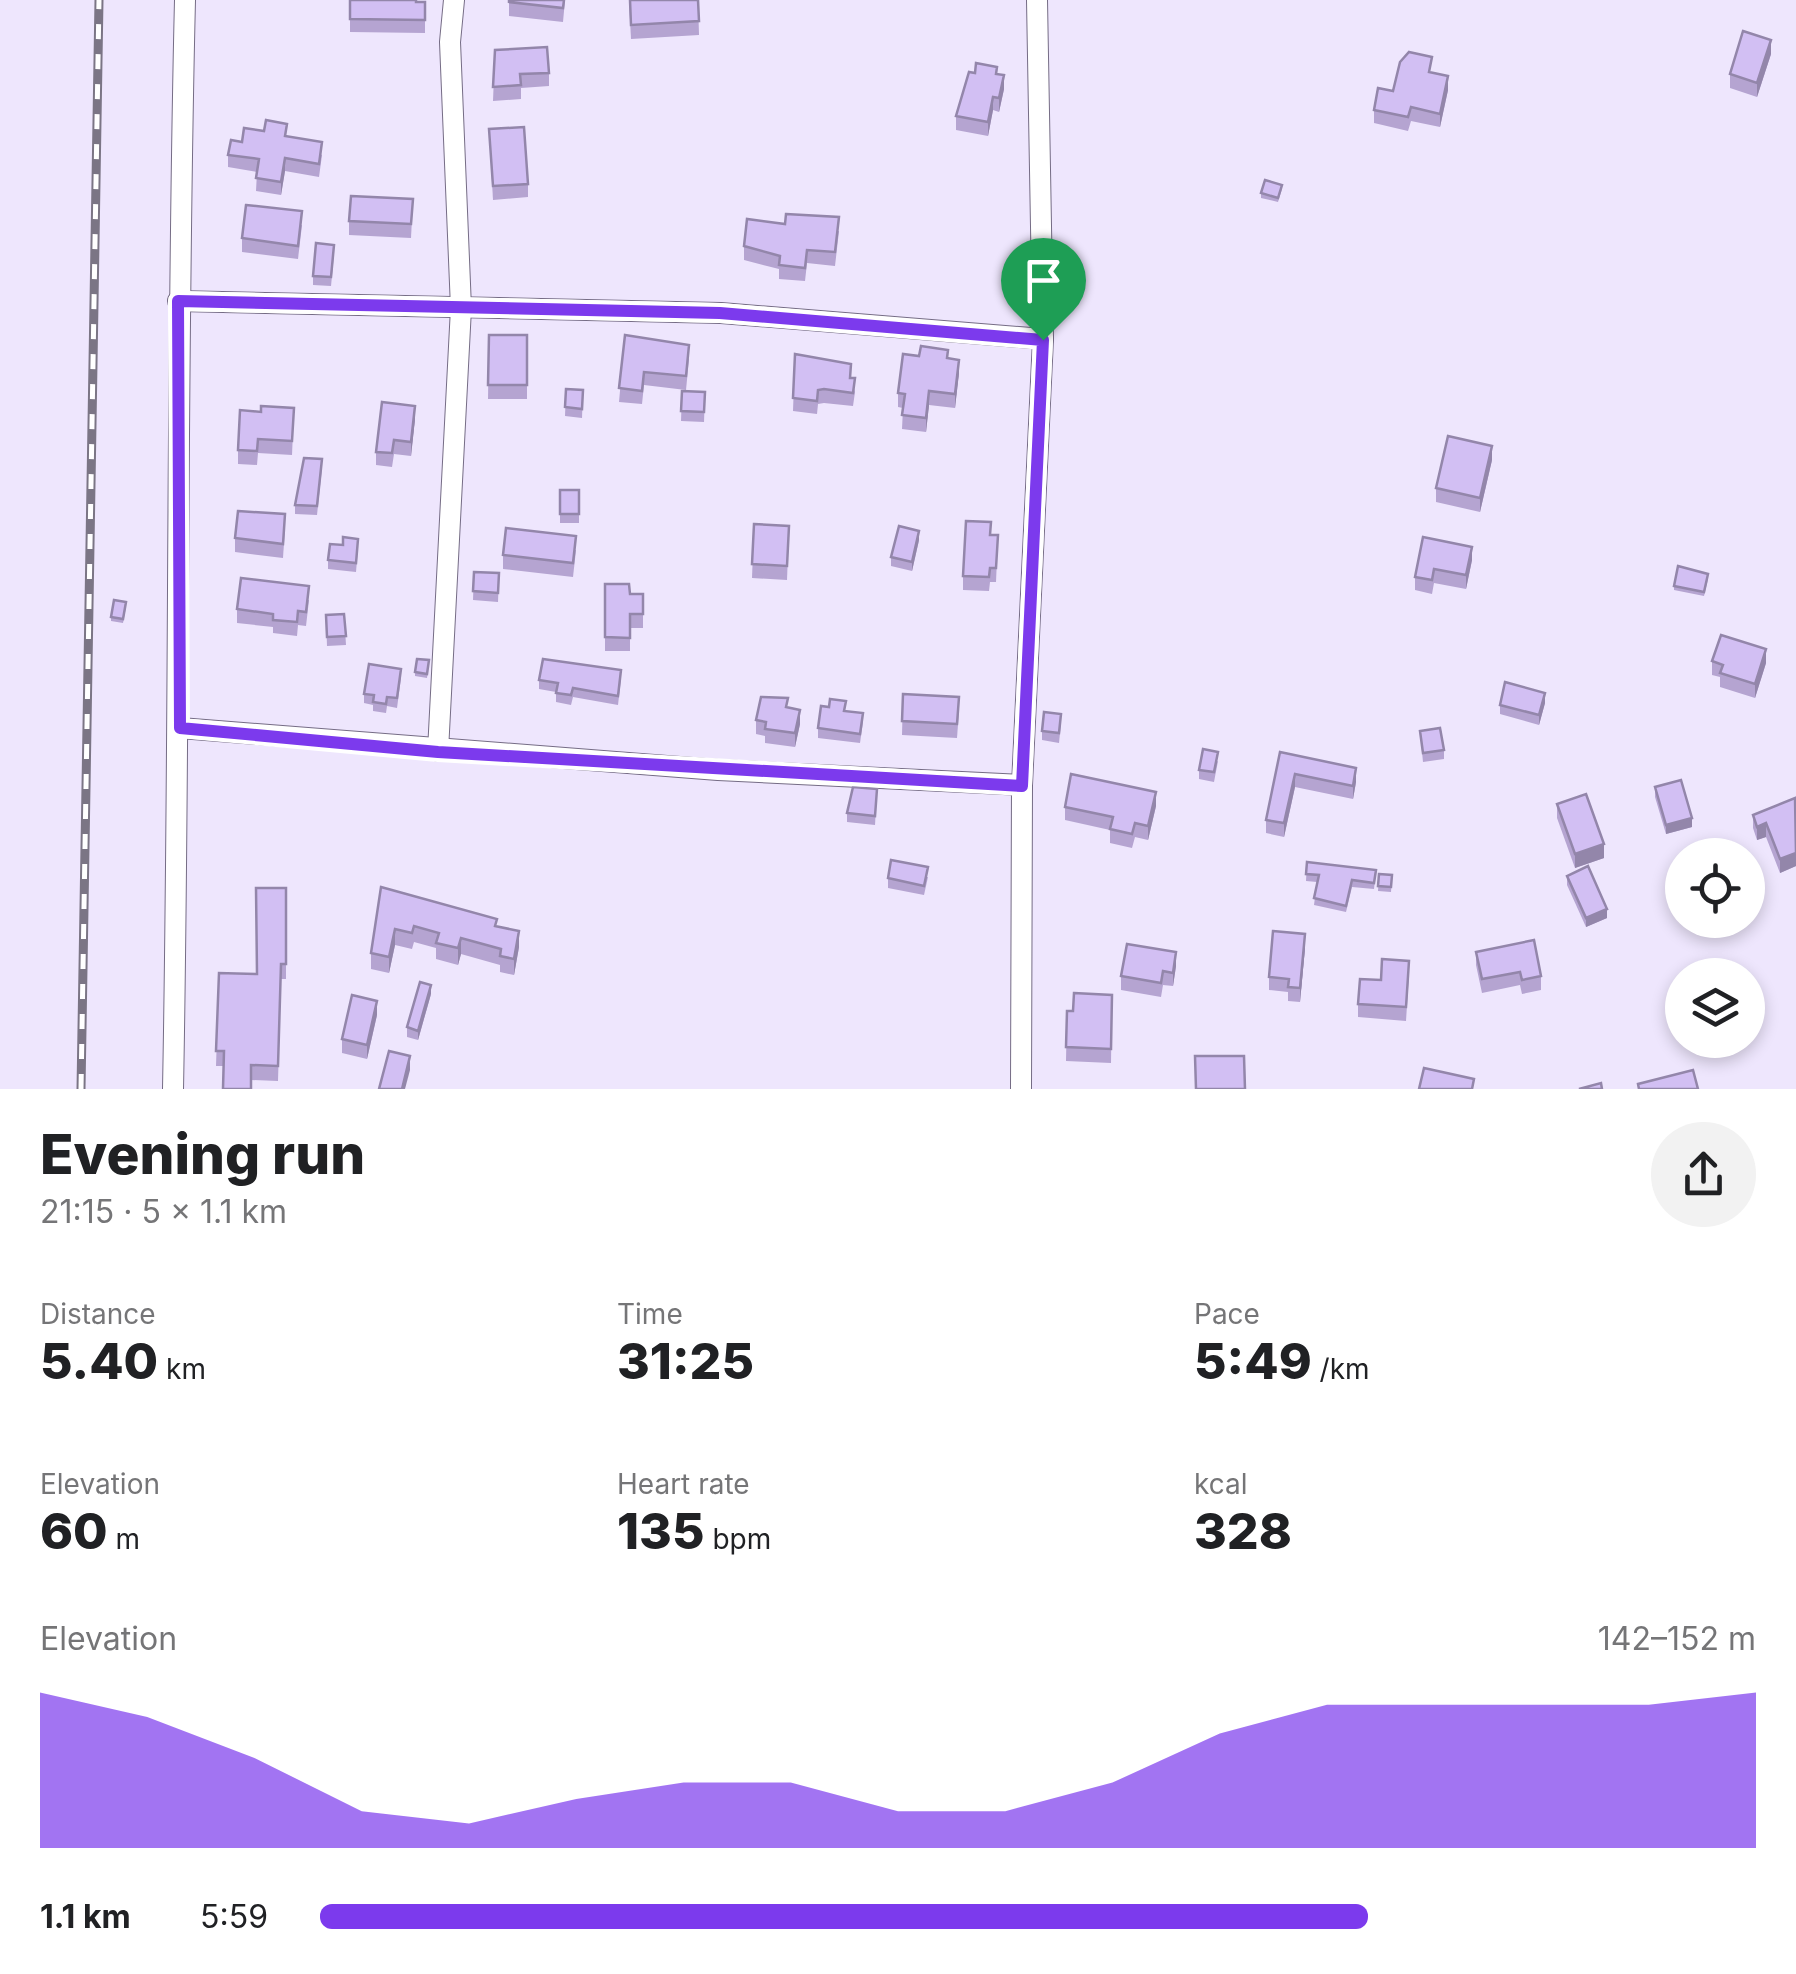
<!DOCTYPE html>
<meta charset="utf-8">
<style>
body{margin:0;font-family:Inter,sans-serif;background:#f2f2f2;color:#202124;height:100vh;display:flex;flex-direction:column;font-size:38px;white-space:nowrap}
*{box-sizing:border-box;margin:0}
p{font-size:32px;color:#757577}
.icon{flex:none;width:55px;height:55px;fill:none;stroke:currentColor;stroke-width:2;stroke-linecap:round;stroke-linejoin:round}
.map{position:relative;height:1089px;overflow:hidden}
.panel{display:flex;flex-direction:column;background:#fff;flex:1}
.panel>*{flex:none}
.controls{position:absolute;left:1665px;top:838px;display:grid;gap:20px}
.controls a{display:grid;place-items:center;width:100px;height:100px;border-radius:50%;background:#fff;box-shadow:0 5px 15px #0003;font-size:50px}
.pin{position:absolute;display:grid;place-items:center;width:85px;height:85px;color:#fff;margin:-102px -42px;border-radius:50% 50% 50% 0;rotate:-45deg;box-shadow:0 0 10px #0007}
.pin .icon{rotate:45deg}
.round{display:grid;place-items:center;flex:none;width:105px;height:105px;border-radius:52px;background:#f2f2f2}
.head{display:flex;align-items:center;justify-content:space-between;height:170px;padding:0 40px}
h1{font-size:55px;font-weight:800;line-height:75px}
.stats{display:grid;grid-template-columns:repeat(3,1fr);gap:15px;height:170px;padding:10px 40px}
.stats div{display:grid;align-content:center}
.stats b{font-size:50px;font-weight:800}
.stats small{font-size:28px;font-weight:400}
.stats p{font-size:28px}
.chart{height:280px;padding:20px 40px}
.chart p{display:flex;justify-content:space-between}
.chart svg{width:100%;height:180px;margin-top:10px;fill:#7c3aed;opacity:.7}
ul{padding:0 40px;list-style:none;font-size:32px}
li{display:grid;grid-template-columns:160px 120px 1fr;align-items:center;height:75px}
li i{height:25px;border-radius:12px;background:#7c3aed}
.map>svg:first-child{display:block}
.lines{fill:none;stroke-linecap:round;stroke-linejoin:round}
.minor-casing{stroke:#756c85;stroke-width:22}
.minor{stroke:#fff;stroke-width:20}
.rail-casing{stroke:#7b7585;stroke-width:9}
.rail{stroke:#fff;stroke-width:5;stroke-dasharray:15;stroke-linecap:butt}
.wall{fill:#b5a4d1}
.shaded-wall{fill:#9386aa}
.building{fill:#d2bff3;stroke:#9386aa;stroke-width:2.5}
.route-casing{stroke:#fff;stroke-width:20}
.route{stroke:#7c3aed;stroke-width:12}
</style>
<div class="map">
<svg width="1796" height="1089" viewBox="0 0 1796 1089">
<rect width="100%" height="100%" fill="#eee6fd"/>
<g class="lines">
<defs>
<g id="minor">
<polyline points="1037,0 1043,339"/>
<polyline points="178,301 721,313 1043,339 1022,785 1021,1089"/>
<polyline points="180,728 718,770 1022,785"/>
<polyline points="438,751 461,308 450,42 454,0"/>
<path d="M173,1089C180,726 176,363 185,0"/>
</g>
</defs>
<use href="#minor" class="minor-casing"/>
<use href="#minor" class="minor"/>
<defs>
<polyline id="rail" points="81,1089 99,0"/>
</defs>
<use href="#rail" class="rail-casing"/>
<use href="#rail" class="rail"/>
</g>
<g class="wall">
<polygon points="350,0 425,2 425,33 350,32"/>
<polygon points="509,0 565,0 563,22 509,16"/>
<polygon points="629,0 698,0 699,35 631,39"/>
<polygon points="495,50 549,73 549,86 521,88 521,99 493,101"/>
<polygon points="1771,54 1757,97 1730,88 1730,74"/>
<polygon points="1432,72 1448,90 1440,127 1411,121 1408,131 1374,123 1374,110 1393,91"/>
<polygon points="997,74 1004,89 999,112 993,110 988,136 956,130 956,116"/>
<polygon points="489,129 528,184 528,197 493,200"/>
<polygon points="287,136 322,155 319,177 285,171 281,195 256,191 257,172 228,167 228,155 242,142"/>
<polygon points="1282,189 1278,202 1261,198 1261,193"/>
<polygon points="413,199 411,238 349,235 349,221"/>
<polygon points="302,225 298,259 242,252 242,238"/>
<polygon points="839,231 835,266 807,263 805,281 779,279 779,269 744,260 744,246"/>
<polygon points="334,254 331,286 313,285 313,276"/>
<polygon points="489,335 527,335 527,399 488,399"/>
<polygon points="625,335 689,359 686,390 644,385 642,404 619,402"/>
<polygon points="795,354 851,378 855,392 853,406 824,403 818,404 817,414 793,411"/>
<polygon points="919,356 948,358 959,373 955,408 929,405 926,432 902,429 903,408 898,407 898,393"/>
<polygon points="566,389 583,390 582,418 565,416"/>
<polygon points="682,391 705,392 704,422 681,421"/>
<polygon points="294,408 292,455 258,453 257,465 238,464 238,450 261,412"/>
<polygon points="415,419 411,456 394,454 392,467 376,465 376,452"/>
<polygon points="1492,460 1480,512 1436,502 1436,488"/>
<polygon points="322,468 317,515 295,514 295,505"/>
<rect x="560" y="490" width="19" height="33"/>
<polygon points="754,524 789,526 787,580 752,578"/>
<polygon points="285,528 283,558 235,552 235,538"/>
<polygon points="998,535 996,582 990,582 989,591 963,590 963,576"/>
<polygon points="919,540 912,571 891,566 891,557"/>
<polygon points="1472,547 1472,560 1466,589 1434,583 1432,594 1415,590 1415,577"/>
<polygon points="358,548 356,572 328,569 328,560"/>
<polygon points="576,550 573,577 503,569 503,555"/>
<polygon points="474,572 499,573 498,602 473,600"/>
<polygon points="1708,579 1704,596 1674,590 1674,586"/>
<polygon points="605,584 630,594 643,594 643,628 630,628 630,651 605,651"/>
<polygon points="309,600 306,626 298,625 297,636 273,633 273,627 237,623 237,609"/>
<polygon points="126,607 123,623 111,621 111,617"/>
<polygon points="344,614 346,645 327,646 326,615"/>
<polygon points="429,660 427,678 415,676 415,672"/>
<polygon points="1712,661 1766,663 1755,698 1720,687 1720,677 1712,675"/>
<polygon points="401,678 397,708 387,706 386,713 373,711 373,705 364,703 364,694"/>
<polygon points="621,679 618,705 573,697 571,705 556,702 556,692 539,689 539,680"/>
<polygon points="903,694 959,711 957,738 902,735"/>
<polygon points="1545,703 1539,725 1500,714 1500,705"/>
<polygon points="788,708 800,724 795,747 765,743 765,736 756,734 756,720"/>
<polygon points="845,711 863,722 860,743 818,738 818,728"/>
<polygon points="1061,723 1059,743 1042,740 1042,731"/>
<polygon points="1420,731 1444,750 1444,759 1423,762"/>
<polygon points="1280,752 1356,782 1353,799 1295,787 1284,837 1266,833 1266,820"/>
<polygon points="1218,761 1214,782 1199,779 1199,770"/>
<polygon points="1655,787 1692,827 1666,834 1655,797"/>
<polygon points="877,789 875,825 847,822 847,813"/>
<polygon points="1796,801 1796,866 1780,873 1766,837 1757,840 1753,828 1753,815"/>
<polygon points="1557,804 1604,858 1575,868 1557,818"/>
<polygon points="1156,806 1148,840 1135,837 1132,848 1110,843 1110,830 1065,820 1065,807"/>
<polygon points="1307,862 1376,870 1374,889 1352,887 1346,912 1314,905 1317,882 1306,881"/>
<polygon points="1379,874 1392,875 1391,892 1378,891"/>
<polygon points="1567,876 1607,918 1586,927 1567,885"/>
<polygon points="928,877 924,895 888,888 888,878"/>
<polygon points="381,887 497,926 519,947 514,975 500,972 500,965 461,954 458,965 436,959 436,948 414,942 412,949 395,945 389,973 371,969 371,953"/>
<polygon points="286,888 286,979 281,979 278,1081 251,1080 224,1066 216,1066 219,973 257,974"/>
<polygon points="1305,948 1300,1002 1288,1001 1288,992 1269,990 1269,977"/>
<polygon points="1476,952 1541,976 1541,990 1522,994 1520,985 1482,993 1476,965"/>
<polygon points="1176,966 1173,986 1163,985 1161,997 1121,990 1121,976"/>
<polygon points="1409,975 1406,1021 1358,1017 1358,1004 1381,980"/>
<polygon points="431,994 418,1040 407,1037 407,1027"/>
<polygon points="1112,995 1111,1063 1066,1061 1067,1011 1073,1011"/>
<polygon points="377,1015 367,1059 342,1053 342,1039"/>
</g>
<g class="shaded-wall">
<polygon points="1771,40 1771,54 1757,97 1757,83"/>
<polygon points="1004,75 1004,89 999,112 999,98"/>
<polygon points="1448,76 1448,90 1440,127 1440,114"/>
<polygon points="993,97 993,110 988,136 988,122"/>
<polygon points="285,158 285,171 281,195 281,182"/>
<polygon points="959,360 959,373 955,408 955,394"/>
<polygon points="929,391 929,405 926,432 926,418"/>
<polygon points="415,406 415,419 411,456 411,442"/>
<polygon points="1492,446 1492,460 1480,512 1480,498"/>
<polygon points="919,531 919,540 912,571 912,562"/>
<polygon points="1472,547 1472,560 1466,589 1466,575"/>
<polygon points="1766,649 1766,663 1755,698 1755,684"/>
<polygon points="1545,693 1545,703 1539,725 1539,715"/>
<polygon points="800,710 800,724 795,747 795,733"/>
<polygon points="1356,768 1356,782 1353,799 1353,786"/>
<polygon points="1295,774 1295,787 1284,837 1284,823"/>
<polygon points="1156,792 1156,806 1148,840 1148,826"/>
<polygon points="1692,818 1692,827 1666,834 1666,825"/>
<polygon points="1766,823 1766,837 1757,840 1757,827"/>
<polygon points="1604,844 1604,858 1575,868 1575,854"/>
<polygon points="1796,853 1796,866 1780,873 1780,859"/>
<polygon points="1607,909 1607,918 1586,927 1586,918"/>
<polygon points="395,929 395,945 389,973 389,957"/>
<polygon points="519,931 519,947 514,975 514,959"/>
<polygon points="1305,934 1305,948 1300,1002 1300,988"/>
<polygon points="461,938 461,954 458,965 458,948"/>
<polygon points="1176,952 1176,966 1173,986 1173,973"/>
<polygon points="431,985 431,994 418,1040 418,1031"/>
<polygon points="377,1001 377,1015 367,1059 367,1045"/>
<polygon points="410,1056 410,1070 405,1089 402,1089"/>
</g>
<g class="building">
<polygon points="350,0 416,0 416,2 425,2 425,20 350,19"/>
<polygon points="509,0 564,0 563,8 509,2"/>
<polygon points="630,0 698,0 699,21 631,25"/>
<polygon points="1743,31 1771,40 1757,83 1730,74"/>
<polygon points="547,47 549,73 520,74 521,85 493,87 495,50"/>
<polygon points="1409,52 1432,57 1429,72 1448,76 1440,114 1411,107 1408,117 1374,110 1378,88 1393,91 1400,62"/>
<polygon points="976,63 997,67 996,74 1004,75 999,98 993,97 988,122 956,116 969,72 975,73"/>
<polygon points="266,120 287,124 285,136 322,142 319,164 285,158 281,182 256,178 259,159 228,155 231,140 242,142 244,128 264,131"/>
<polygon points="524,127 528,184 493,186 489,129"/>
<polygon points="1265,180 1282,185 1278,198 1261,193"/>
<polygon points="351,196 413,199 411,224 349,221"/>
<polygon points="246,205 302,211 298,246 242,238"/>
<polygon points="786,214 839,217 835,252 807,250 805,268 779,265 780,256 744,246 747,219 785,224"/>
<polygon points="316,243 334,245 331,277 313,276"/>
<polygon points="489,335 527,335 527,385 488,385"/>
<polygon points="625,335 689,345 686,376 644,372 642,391 619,388"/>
<polygon points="921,346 948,350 947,358 959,360 955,394 929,391 926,418 902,415 905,394 898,393 903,354 919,356"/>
<polygon points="795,354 851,364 850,378 855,378 853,393 824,389 818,390 817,401 793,398"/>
<polygon points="566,389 583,390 582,409 565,407"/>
<polygon points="682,391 705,392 704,412 681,411"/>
<polygon points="382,402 415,406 411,442 394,440 392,453 376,452"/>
<polygon points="261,406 294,408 292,441 258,439 257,451 238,450 240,410 261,412"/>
<polygon points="1448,436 1492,446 1480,498 1436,488"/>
<polygon points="304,458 322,459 317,506 295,505"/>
<rect x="560" y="490" width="19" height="24"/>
<polygon points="238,511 285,514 283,544 235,538"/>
<polygon points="966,521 991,522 990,535 998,535 996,568 990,568 989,577 963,576"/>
<polygon points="754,524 789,526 787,566 752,564"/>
<polygon points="899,526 919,531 912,562 891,557"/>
<polygon points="506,528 576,536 573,563 503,555"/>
<polygon points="343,537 358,539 356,563 328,560 330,544 343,545"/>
<polygon points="1423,537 1472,547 1466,575 1434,569 1432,580 1415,577"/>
<polygon points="1678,566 1708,574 1704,592 1674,586"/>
<polygon points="474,572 499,573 498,593 473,591"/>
<polygon points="241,578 309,586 306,612 298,611 297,622 273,620 273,614 237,609"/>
<polygon points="605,584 629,584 630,594 643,594 643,614 630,614 630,638 605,637"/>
<polygon points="114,600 126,602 123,619 111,617"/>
<polygon points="344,614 346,636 327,637 326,615"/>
<polygon points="1721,635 1766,649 1755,684 1720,673 1723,665 1712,661"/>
<polygon points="417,659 429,660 427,674 415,672"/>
<polygon points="543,659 621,670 618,696 573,688 571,695 556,693 558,683 539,680"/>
<polygon points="369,664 401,669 397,698 387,697 386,704 373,702 374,695 364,694"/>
<polygon points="1505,682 1545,693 1539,715 1500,705"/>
<polygon points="903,694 959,697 957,724 902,721"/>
<polygon points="761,697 788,698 786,707 800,710 795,733 765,729 766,722 756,720"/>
<polygon points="830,699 846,701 844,711 863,713 860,734 818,728 821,706 829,707"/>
<polygon points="1044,712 1061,714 1059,733 1042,731"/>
<polygon points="1440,728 1444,750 1423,753 1420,731"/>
<polygon points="1203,749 1218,752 1214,772 1199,770"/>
<polygon points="1280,752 1356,768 1353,786 1295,774 1284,823 1266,820"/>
<polygon points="1071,774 1156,792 1148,826 1135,823 1132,834 1110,829 1113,817 1065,807"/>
<polygon points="1681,780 1692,818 1666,825 1655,787"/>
<polygon points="853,787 877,789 875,816 847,813"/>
<polygon points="1586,794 1604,844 1575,854 1557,804"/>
<polygon points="1795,798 1796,853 1780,859 1766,823 1757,827 1753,815"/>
<polygon points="891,860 928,867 924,886 888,878"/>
<polygon points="1307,862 1376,870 1374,883 1352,880 1346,906 1314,898 1319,875 1306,874"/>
<polygon points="1588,866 1607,909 1586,918 1567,876"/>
<polygon points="1379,874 1392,875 1391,887 1378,886"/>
<polygon points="381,887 497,919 495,926 519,931 514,959 500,956 501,949 461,938 458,948 436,943 439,933 414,926 412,933 395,929 389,957 371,953"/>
<polygon points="256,888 286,888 286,964 281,964 278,1066 251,1065 251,1089 223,1089 224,1051 216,1051 219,973 257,974"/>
<polygon points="1273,931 1305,934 1300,988 1288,987 1289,979 1269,977"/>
<polygon points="1534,940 1541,976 1522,980 1520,972 1482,979 1476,952"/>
<polygon points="1127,944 1176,952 1173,973 1163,971 1161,983 1121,976"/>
<polygon points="1382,959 1409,961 1406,1007 1358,1004 1360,979 1381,980"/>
<polygon points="420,982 431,985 418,1031 407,1027"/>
<polygon points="1074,993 1112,995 1111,1049 1066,1047 1067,1011 1073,1011"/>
<polygon points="352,995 377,1001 367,1045 342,1039"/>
<polygon points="389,1051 410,1056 402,1089 379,1089"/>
<polygon points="1195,1056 1244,1056 1245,1089 1196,1089"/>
<polygon points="1424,1068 1474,1079 1472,1089 1419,1089"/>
<polygon points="1693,1070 1698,1089 1639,1089 1638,1084"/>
<polygon points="1601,1083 1602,1089 1579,1089"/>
</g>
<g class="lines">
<defs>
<polygon id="route" points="178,301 720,313 1043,340 1022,786 438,752 180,728"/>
</defs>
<use href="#route" class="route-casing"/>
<use href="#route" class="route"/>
</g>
</svg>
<div class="controls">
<a><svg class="icon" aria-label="locate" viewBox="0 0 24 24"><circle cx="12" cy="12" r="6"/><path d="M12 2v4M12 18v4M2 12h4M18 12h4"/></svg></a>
<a><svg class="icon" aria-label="layers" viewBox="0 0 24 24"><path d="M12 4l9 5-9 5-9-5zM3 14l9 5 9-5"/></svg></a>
</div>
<div class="pin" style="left:1043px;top:340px;background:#1e9e55"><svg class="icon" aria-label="arrive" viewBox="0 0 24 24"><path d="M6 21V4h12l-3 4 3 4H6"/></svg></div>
</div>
<section class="panel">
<div class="head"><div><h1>Evening run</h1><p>21:15 · 5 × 1.1 km</p></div><a class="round"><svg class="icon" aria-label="share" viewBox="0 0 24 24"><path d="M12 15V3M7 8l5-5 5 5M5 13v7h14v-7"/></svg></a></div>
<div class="stats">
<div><p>Distance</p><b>5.40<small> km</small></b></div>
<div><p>Time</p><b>31:25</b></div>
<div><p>Pace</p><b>5:49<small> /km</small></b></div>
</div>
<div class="stats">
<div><p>Elevation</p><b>60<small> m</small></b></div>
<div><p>Heart rate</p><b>135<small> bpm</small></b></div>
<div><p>kcal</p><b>328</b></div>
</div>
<div class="chart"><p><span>Elevation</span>142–152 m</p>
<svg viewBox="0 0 160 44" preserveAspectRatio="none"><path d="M0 44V6L10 12L20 22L30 35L40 38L50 32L60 28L70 28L80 35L90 35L100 28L110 16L120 9L130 9L140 9L150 9L160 6V44z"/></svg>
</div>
<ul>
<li><b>1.1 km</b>5:59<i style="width:73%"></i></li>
</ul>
</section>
